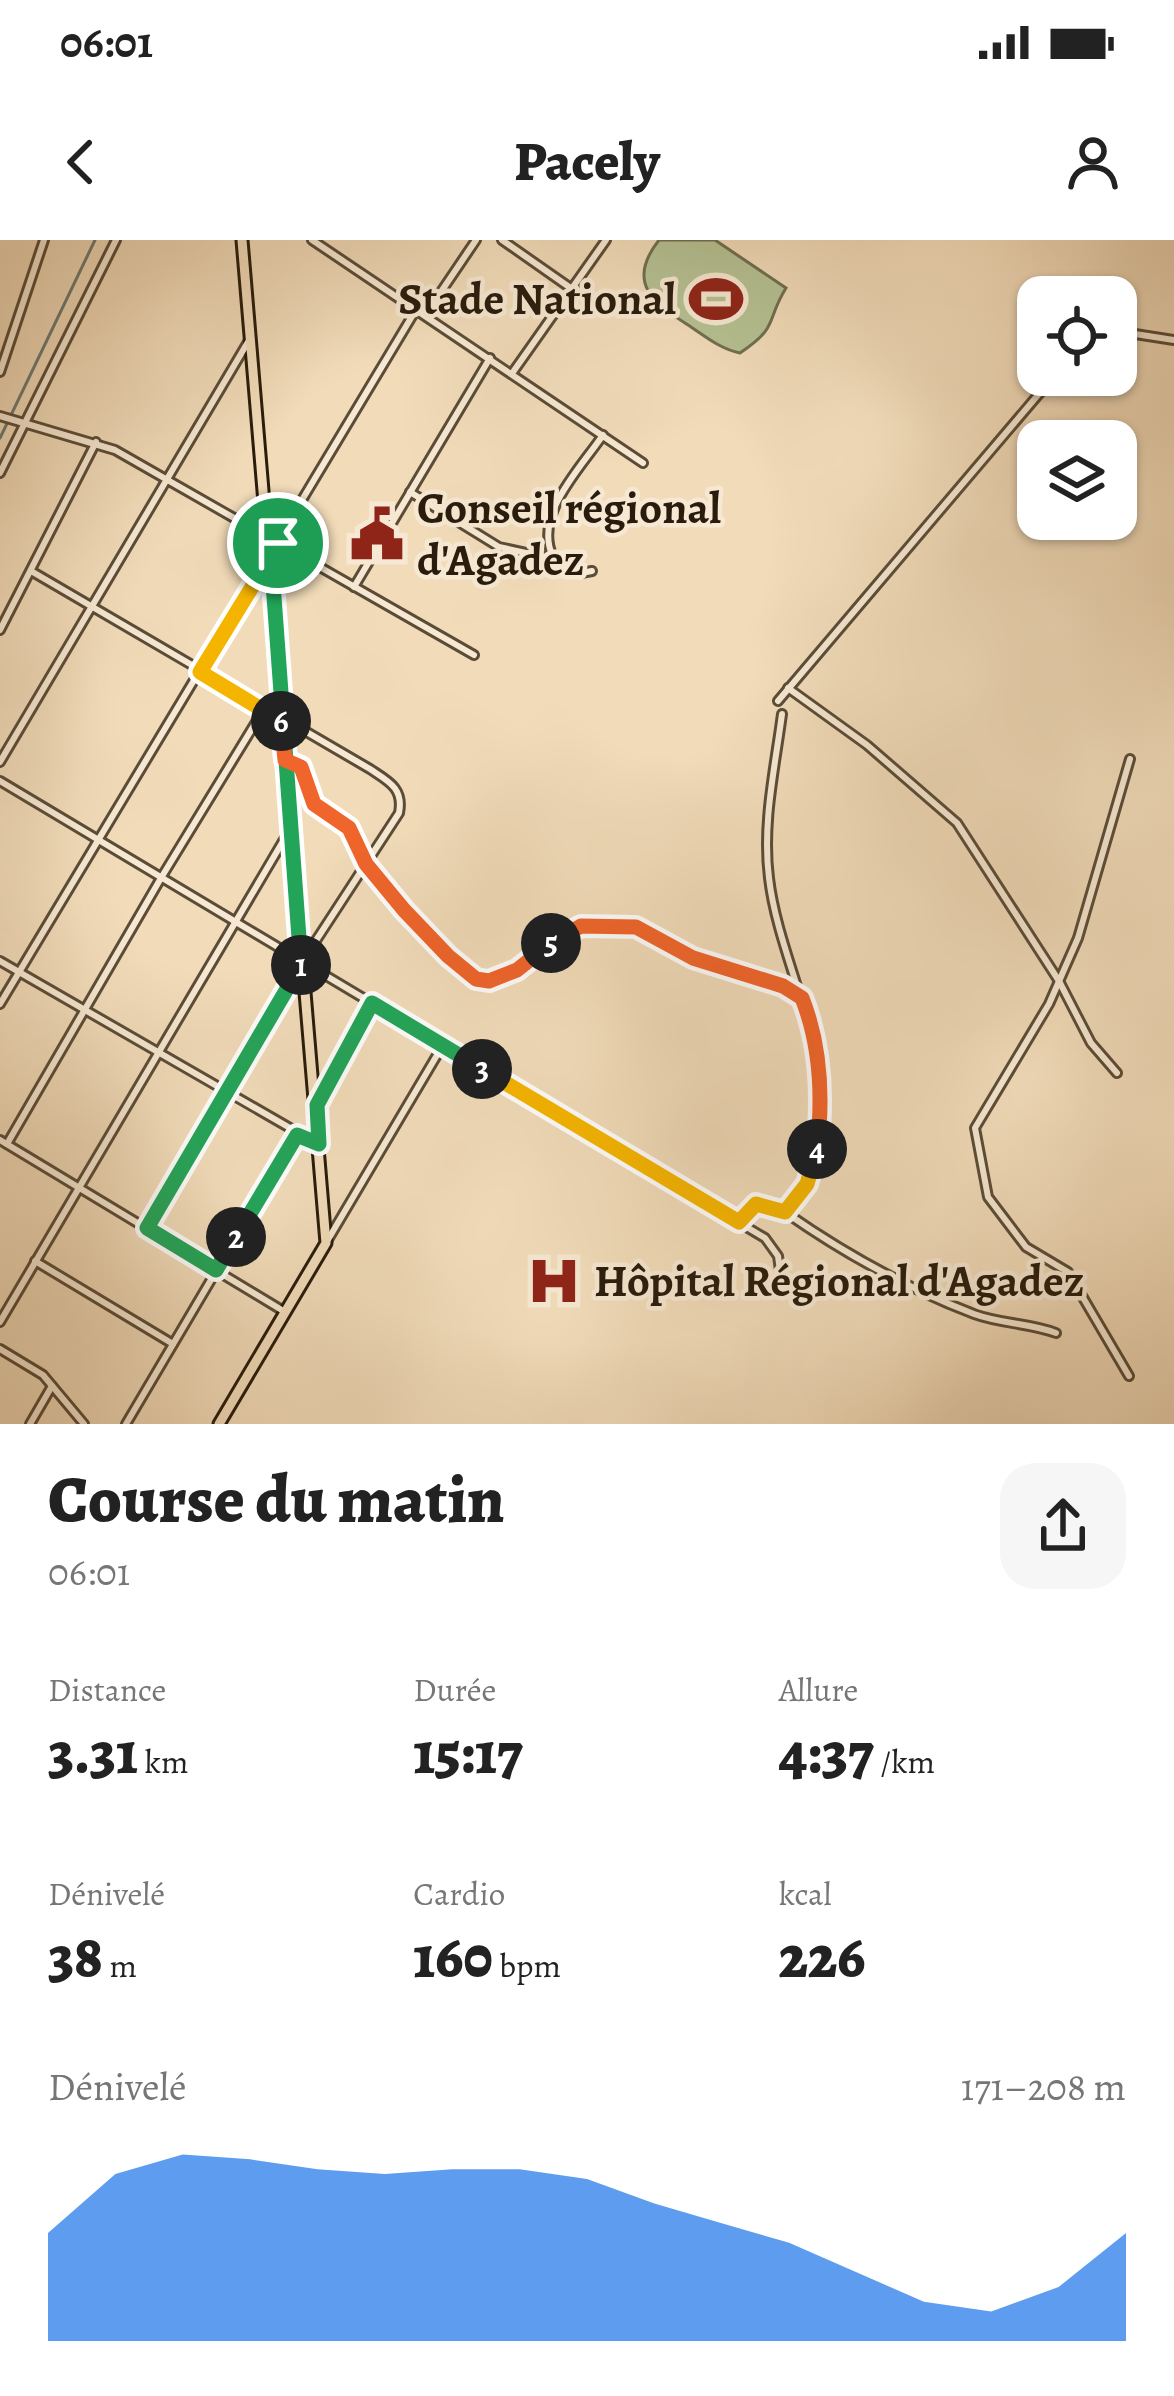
<!DOCTYPE html>
<html lang="fr">
<meta charset="utf-8">
<style>
body{margin:0;font-family:Alegreya,serif;background:#f6f6f6;color:#222;height:100vh;display:flex;flex-direction:column;font-size:45px;white-space:nowrap}
*{box-sizing:border-box;margin:0}
p{font-size:39px;color:#767676}
.icon{flex:none;width:66px;height:66px;fill:none;stroke:currentColor;stroke-width:2;stroke-linecap:round;stroke-linejoin:round}
.map{position:relative;height:1184px;overflow:hidden}
.side{display:flex;flex-direction:column;background:#fff;flex:1}
.side>*{flex:none}
.controls{position:absolute;left:1017px;top:36px;display:grid;gap:24px}
.controls a{display:grid;place-items:center;width:120px;height:120px;border-radius:24px;background:#fff;box-shadow:0 3px 9px #0004;font-size:60px}
.pin{position:absolute;display:grid;place-items:center;width:102px;height:102px;color:#fff;margin:-51px;border:6px solid #fff;border-radius:50%;box-shadow:0 3px 12px #0007}
.km{position:absolute;width:60px;height:60px;margin:-30px;border-radius:50%;background:#222;color:#fff;font-size:33px;line-height:60px;text-align:center}
.round{display:grid;place-items:center;flex:none;width:126px;height:126px;border-radius:36px;background:#f6f6f6}
.summary{display:flex;align-items:center;justify-content:space-between;height:204px;padding:0 48px}
h1{font-size:66px;font-weight:800;line-height:90px}
.figures{display:grid;grid-template-columns:repeat(3,1fr);gap:18px;height:204px;padding:12px 48px}
.figures div{display:grid;align-content:center}
.figures b{font-size:60px;font-weight:800}
.figures small{font-size:33px;font-weight:400}
.figures p{font-size:33px}
.chart{height:336px;padding:24px 48px}
.chart p{display:flex;justify-content:space-between}
.chart svg{width:100%;height:216px;margin-top:12px;fill:#1a73e8;opacity:.7}
.status{display:flex;justify-content:space-between;align-items:center;height:84px;padding:0 60px;background:#fff;direction:ltr}
.status svg{height:33px;fill:currentColor}
header{display:flex;justify-content:space-between;align-items:center;height:156px;padding:0 48px;background:#fff;font-size:54px;font-weight:800}
.map>svg:first-child{display:block}
.green{fill:#b5c193;stroke:#6f6e50;stroke-width:3}
.lines{fill:none;stroke-linecap:round;stroke-linejoin:round}
.stream{stroke:#6e7a73;stroke-width:3}
.minor-casing{stroke:#5b4c37;stroke-width:12}
.major-casing{stroke:#291c0c;stroke-width:15}
.minor{stroke:#f6e8d2;stroke-width:6}
.major{stroke:#f1dbb9;stroke-width:9}
.split-1-casing{stroke:#fff;stroke-width:24}
.split-2-casing{stroke:#fff;stroke-width:24}
.split-3-casing{stroke:#fff;stroke-width:24}
.split-4-casing{stroke:#fff;stroke-width:24}
.split-5-casing{stroke:#fff;stroke-width:24}
.split-6-casing{stroke:#fff;stroke-width:24}
.split-7-casing{stroke:#fff;stroke-width:24}
.split-1{stroke:#22a559;stroke-width:15}
.split-2{stroke:#22a559;stroke-width:15}
.split-3{stroke:#22a559;stroke-width:15}
.split-4{stroke:#f5b400;stroke-width:15}
.split-5{stroke:#f0652b;stroke-width:15}
.split-6{stroke:#f0652b;stroke-width:15}
.split-7{stroke:#f5b400;stroke-width:15}
.labels{text-anchor:middle;dominant-baseline:central;stroke-width:9;stroke-linejoin:round;paint-order:stroke}
.poi-label{font-size:45px;font-weight:bold;fill:#291c0c;stroke:#f6e8d2;text-anchor:start}
</style>
<div class="status"><b>06:01</b><svg viewBox="0 0 49 12"><path d="M0 12V9h3v3zM5 12V6h3v6zM10 12V3h3v9zM15 12V0h3v12zM26 1h20v11H26zM47 4h2v5h-2z"/></svg></div>
<header><svg class="icon" aria-label="back" viewBox="0 0 24 24"><path d="M15 5l-7 7 7 7"/></svg>Pacely<svg class="icon" aria-label="person" viewBox="0 0 24 24"><circle cx="12" cy="8" r="4"/><path d="M4 21q1-7 8-7t8 7"/></svg></header>
<div class="map">
<svg width="1174" height="1184" viewBox="0 0 1174 1184">
<rect width="100%" height="100%" fill="#f1dbb9"/>
<filter id="stains"><feTurbulence type="fractalNoise" baseFrequency=".00167" numOctaves="4"/><feColorMatrix values="0 0 0 0 .2 0 0 0 0 .09 0 0 0 0 .02 0 0 0 .5 -.17"/></filter>
<radialGradient id="worn" r=".72"><stop offset=".6" stop-color="#630" stop-opacity="0"/><stop offset="1" stop-color="#630" stop-opacity=".3"/></radialGradient>
<path class="green" d="M659,0H715L786,48C765,82 780,86 740,113C720,109 705,96 688,85C652,62 626,42 659,0Z"/>
<g class="lines">
<polyline class="stream" points="0,198 95,0"/>
<defs>
<g id="minor">
<polyline points="312,0 643,223"/>
<polyline points="502,0 572,49"/>
<polyline points="426,74 476,0"/>
<polyline points="1116,91 1174,100"/>
<polyline points="0,132 44,0"/>
<polyline points="513,132 606,0"/>
<polyline points="0,176 115,210 474,415"/>
<polyline points="0,233 116,0"/>
<polyline points="410,252 499,307 554,319 581,333 592,331"/>
<path d="M553,317C533,275 580,229 603,195"/>
<path d="M31,331L370,529C388,541 404,548 399,573L302,722L147,988"/>
<polyline points="354,347 490,118"/>
<polyline points="0,390 96,202"/>
<polyline points="788,448 867,505 957,583 1059,741 1091,803 1117,833"/>
<polyline points="778,461 1055,135"/>
<polyline points="285,520 301,527 313,564 349,588 366,624 404,670 476,739 489,741 517,729 581,686 636,687 693,717 783,746 802,758"/>
<polyline points="0,522 248,102"/>
<polyline points="0,541 765,998 778,1016 781,1038"/>
<polyline points="0,721 316,903"/>
<polyline points="0,764 417,68"/>
<polyline points="317,865 372,763"/>
<polyline points="0,900 285,1072"/>
<polyline points="7,904 161,638 264,469"/>
<path d="M785,972C842,1012 909,1049 974,1074C1001,1084 1030,1083 1056,1093"/>
<path d="M739,981L756,964L785,972C874,875 781,744 769,638C762,583 775,528 782,474"/>
<polyline points="326,1003 443,805"/>
<polyline points="35,1021 173,1104"/>
<polyline points="0,1082 289,591"/>
<polyline points="0,1109 43,1135 84,1184"/>
<polyline points="1129,1136 1068,1032 1026,1007 988,957 975,888 1049,764 1078,698 1130,519"/>
<polyline points="30,1184 52,1146"/>
<polyline points="126,1184 297,894"/>
</g>
<polyline id="major" points="219,1184 326,1003 242,0"/>
</defs>
<use href="#minor" class="minor-casing"/>
<use href="#major" class="major-casing"/>
<use href="#minor" class="minor"/>
<use href="#major" class="major"/>
</g>
<g class="lines">
<defs>
<polyline id="split-1" points="278,303 271,316 301,725"/>
<polyline id="split-2" points="236,997 216,1030 147,988 301,725"/>
<polyline id="split-3" points="236,997 297,895 319,904 317,865 372,763 482,829"/>
<polyline id="split-4" points="482,829 739,982 756,964 785,972 807,944 817,909"/>
<path id="split-5" d="M551,703L581,686L636,687L693,718L783,746L802,758C821,806 823,859 817,909"/>
<polyline id="split-6" points="281,481 285,520 301,527 314,564 349,588 366,624 404,670 448,716 476,739 489,741 517,730 551,703"/>
<polyline id="split-7" points="278,303 269,298 271,316 200,432 281,481"/>
</defs>
<use href="#split-1" class="split-1-casing"/>
<use href="#split-2" class="split-2-casing"/>
<use href="#split-3" class="split-3-casing"/>
<use href="#split-4" class="split-4-casing"/>
<use href="#split-5" class="split-5-casing"/>
<use href="#split-6" class="split-6-casing"/>
<use href="#split-7" class="split-7-casing"/>
<use href="#split-1" class="split-1"/>
<use href="#split-2" class="split-2"/>
<use href="#split-3" class="split-3"/>
<use href="#split-4" class="split-4"/>
<use href="#split-5" class="split-5"/>
<use href="#split-6" class="split-6"/>
<use href="#split-7" class="split-7"/>
</g>
<defs>
<symbol id="stadium-bare" viewBox="-9 -9 18 18"><path d="M0-5a6.5 5 0 1 0 0 10a6.5 5 0 1 0 0-10ZM-3.5-1.8h7v3.6h-7Z" fill="#8f2418" stroke="#f6e8d2" stroke-width="2.5" paint-order="stroke"/></symbol>
<symbol id="civic-bare" viewBox="-9 -9 18 18"><path d="M-.6-6.5H3V-4.5H.6V-3L4-1V1h2V6H-6V1h2V-1L-.6-3ZM-1.2 2.5V6h2.4V2.5Z" fill="#8f2418" stroke="#f6e8d2" stroke-width="2.5" paint-order="stroke"/></symbol>
<symbol id="hospital-bare" viewBox="-9 -9 18 18"><path d="M-5-5h3v3.5h4V-5h3V5h-3V1.5h-4V5h-3Z" fill="#8f2418" stroke="#f6e8d2" stroke-width="2.5" paint-order="stroke"/></symbol>
</defs>
<g fill-rule="evenodd">
<use href="#stadium-bare" x="678" y="21" width="76" height="76"/>
<use href="#civic-bare" x="339" y="256" width="76" height="76"/>
<use href="#hospital-bare" x="516" y="1003" width="76" height="76"/>
</g>
<g class="labels">
<g class="poi-label">
<text x="676" y="59" text-anchor="end">Stade National</text>
<text x="417" y="268">Conseil régional<tspan x="417" dy="52">d'Agadez</tspan></text>
<text x="594" y="1041">Hôpital Régional d'Agadez</text>
</g>
</g>
<rect width="100%" height="100%" filter="url(#stains)"/>
<rect width="100%" height="100%" fill="url(#worn)"/>
</svg>
<div class="controls">
<a><svg class="icon" aria-label="locate" viewBox="0 0 24 24"><circle cx="12" cy="12" r="6"/><path d="M12 2v4M12 18v4M2 12h4M18 12h4"/></svg></a>
<a><svg class="icon" aria-label="layers" viewBox="0 0 24 24"><path d="M12 4l9 5-9 5-9-5zM3 14l9 5 9-5"/></svg></a>
</div>
<div class="pin" style="left:278px;top:303px;background:#1e9e55"><svg class="icon" aria-label="arrive" viewBox="0 0 24 24"><path d="M6 21V4h12l-3 4 3 4H6"/></svg></div>
<b class="km" style="left:301px;top:725px">1</b>
<b class="km" style="left:236px;top:997px">2</b>
<b class="km" style="left:482px;top:829px">3</b>
<b class="km" style="left:817px;top:909px">4</b>
<b class="km" style="left:551px;top:703px">5</b>
<b class="km" style="left:281px;top:481px">6</b>
</div>
<section class="side">
<div class="summary"><div><h1>Course du matin</h1><p>06:01</p></div><a class="round"><svg class="icon" aria-label="share" viewBox="0 0 24 24"><path d="M12 15V3M7 8l5-5 5 5M5 13v7h14v-7"/></svg></a></div>
<div class="figures">
<div><p>Distance</p><b>3.31<small> km</small></b></div>
<div><p>Durée</p><b>15:17</b></div>
<div><p>Allure</p><b>4:37<small> /km</small></b></div>
</div>
<div class="figures">
<div><p>Dénivelé</p><b>38<small> m</small></b></div>
<div><p>Cardio</p><b>160<small> bpm</small></b></div>
<div><p>kcal</p><b>226</b></div>
</div>
<div class="chart"><p><span>Dénivelé</span>171–208 m</p>
<svg viewBox="0 0 160 44" preserveAspectRatio="none"><path d="M0 44V22L10 10L20 6L30 7L40 9L50 10L60 9L70 9L80 11L90 16L100 20L110 24L120 30L130 36L140 38L150 33L160 22V44z"/></svg>
</div>
</section>
